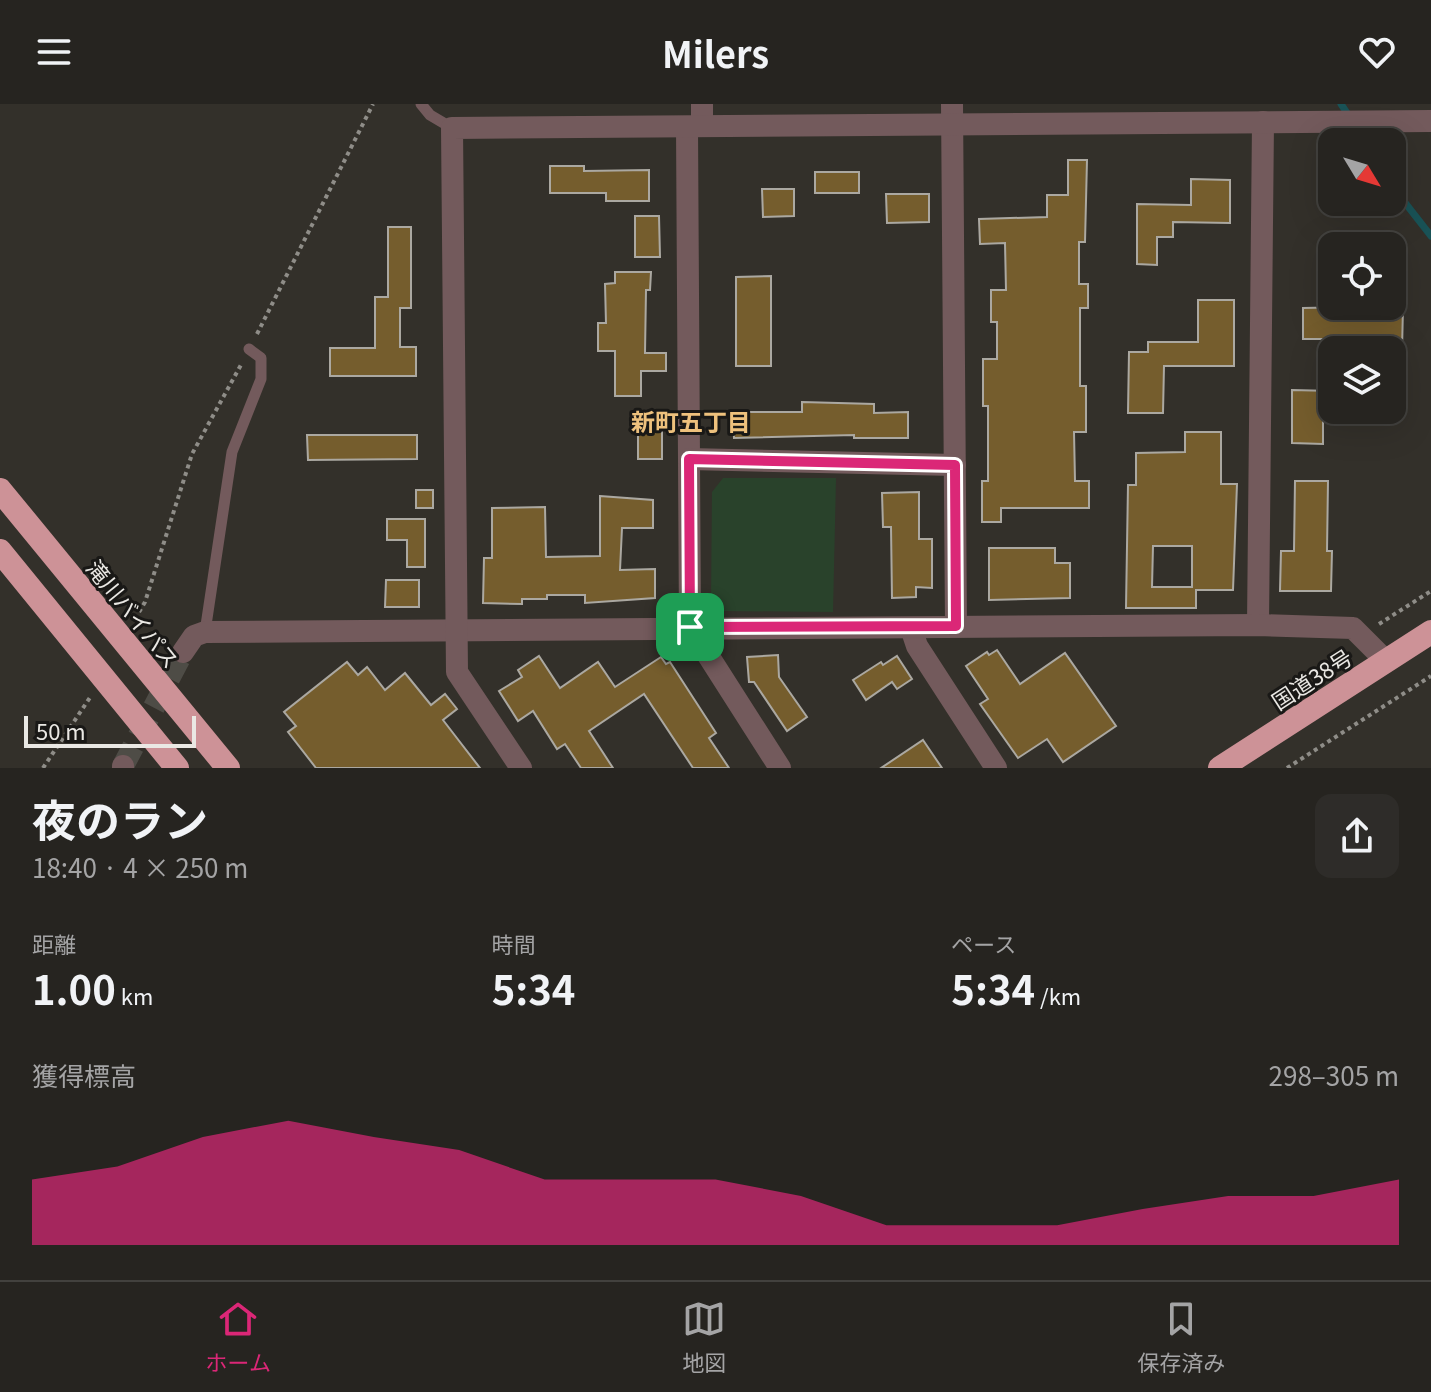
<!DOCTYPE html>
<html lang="ja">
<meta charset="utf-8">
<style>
body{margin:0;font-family:Georgia,"Noto Sans JP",serif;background:#2e2c29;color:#f1f3f6;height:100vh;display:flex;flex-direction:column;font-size:30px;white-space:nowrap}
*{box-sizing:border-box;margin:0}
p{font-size:26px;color:#a4a4a5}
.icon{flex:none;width:44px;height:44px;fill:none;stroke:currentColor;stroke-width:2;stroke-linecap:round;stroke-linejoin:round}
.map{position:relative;height:664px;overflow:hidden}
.panel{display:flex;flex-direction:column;background:#262420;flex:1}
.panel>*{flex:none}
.needle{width:52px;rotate:128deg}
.buttons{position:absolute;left:1318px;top:24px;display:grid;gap:16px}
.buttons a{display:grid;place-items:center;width:88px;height:88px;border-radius:16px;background:#262420;box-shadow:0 8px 32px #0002,0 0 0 2px #42413e;font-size:40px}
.scale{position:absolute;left:24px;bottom:20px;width:172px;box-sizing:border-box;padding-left:8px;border:4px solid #eae8e4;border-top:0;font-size:22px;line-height:28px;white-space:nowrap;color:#eae8e4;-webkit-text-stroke:6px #191816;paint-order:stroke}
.pin{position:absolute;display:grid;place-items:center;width:68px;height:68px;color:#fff;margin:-34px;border-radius:16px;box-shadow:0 4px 12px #0006}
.round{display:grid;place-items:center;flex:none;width:84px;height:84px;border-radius:16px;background:#2e2c29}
.head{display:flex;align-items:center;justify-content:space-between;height:136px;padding:0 32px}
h1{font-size:44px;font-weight:700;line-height:60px}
.stats{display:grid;grid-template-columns:repeat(3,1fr);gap:12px;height:136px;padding:8px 32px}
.stats div{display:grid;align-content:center}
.stats b{font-size:40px;font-weight:700}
.stats small{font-size:22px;font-weight:400}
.stats p{font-size:22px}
.chart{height:224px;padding:16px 32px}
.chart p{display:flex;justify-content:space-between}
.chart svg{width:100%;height:144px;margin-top:8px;fill:#db2777;opacity:.7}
header{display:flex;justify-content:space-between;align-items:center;height:104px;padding:0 32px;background:#262420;font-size:36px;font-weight:700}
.tab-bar{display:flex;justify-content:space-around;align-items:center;height:112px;border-top:2px solid #42413e;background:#262420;font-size:22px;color:#a4a4a5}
.tab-bar a{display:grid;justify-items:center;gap:4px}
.tab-bar .active{color:#db2777}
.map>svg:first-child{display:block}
.green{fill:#29422b}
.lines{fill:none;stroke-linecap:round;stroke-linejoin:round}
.stream{stroke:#195256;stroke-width:7}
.building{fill:#755d2d;stroke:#aba8a1;stroke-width:2;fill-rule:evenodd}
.street-tunnel{stroke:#4e4c46;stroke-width:22;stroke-dasharray:22 11;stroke-linecap:butt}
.path{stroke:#8f8d88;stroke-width:4;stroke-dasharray:4 4;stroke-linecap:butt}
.lane{stroke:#735a5c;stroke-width:11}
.street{stroke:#735a5c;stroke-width:22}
.highway{stroke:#cd9297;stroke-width:24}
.route-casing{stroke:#fff;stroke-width:16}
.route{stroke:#db2777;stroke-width:10}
.labels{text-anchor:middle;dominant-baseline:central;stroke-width:6;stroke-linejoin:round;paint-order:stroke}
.street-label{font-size:22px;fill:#eae8e4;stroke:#191816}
.neighbourhood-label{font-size:24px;font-weight:bold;fill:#eec17d;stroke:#191816}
</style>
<header><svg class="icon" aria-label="menu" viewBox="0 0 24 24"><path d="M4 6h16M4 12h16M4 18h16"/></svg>Milers<svg class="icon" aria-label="heart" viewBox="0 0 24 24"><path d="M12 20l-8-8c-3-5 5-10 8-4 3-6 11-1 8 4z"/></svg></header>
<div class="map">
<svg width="1431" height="664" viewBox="0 0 1431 664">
<rect width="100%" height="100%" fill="#33302a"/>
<polygon class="green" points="723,374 836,374 833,508 720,507 711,498 712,388"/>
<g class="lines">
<g class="stream">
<polyline points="1341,0 1349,12"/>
<polyline points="1356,23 1365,38"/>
<polyline points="1392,82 1431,132"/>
</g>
</g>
<g class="building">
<polygon points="1068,56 1087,56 1085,138 1079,138 1079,180 1088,180 1088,204 1080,204 1080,282 1086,282 1086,328 1074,328 1075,377 1089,377 1089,404 1001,404 1001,418 982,418 982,377 988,377 988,302 983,302 983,255 997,255 997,218 991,218 991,186 1006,186 1005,139 980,140 979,115 1047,113 1047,91 1068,91"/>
<polygon points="550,62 584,62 584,67 649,66 649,97 606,97 606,89 550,89"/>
<rect x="815" y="68" width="44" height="21"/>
<polygon points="1191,75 1230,76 1230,119 1173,118 1173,133 1157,133 1157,161 1137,160 1137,100 1191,101"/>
<polygon points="762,85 794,85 794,112 763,113"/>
<polygon points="886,90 929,90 929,118 887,119"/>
<polygon points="635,112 659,112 660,153 635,153"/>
<polygon points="388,123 411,123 411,204 400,204 400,243 416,243 416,272 330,272 330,244 375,244 375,193 388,193"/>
<polygon points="615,168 651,168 650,186 646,186 645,249 666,249 666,267 641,267 641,292 615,292 615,247 598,247 598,219 606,219 605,180 615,179"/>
<polygon points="771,172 771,262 736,262 736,173"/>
<polygon points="1198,196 1234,196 1234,262 1164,262 1163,309 1128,309 1129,248 1148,248 1148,238 1198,238"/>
<polygon points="1355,203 1403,203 1402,246 1360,246 1360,235 1303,235 1303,204"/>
<polygon points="1292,286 1332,287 1332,315 1323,315 1323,340 1292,339"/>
<polygon points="802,298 874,300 874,309 908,308 908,334 854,334 854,331 734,334 733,308 802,308"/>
<rect x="638" y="320" width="24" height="35"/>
<path d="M1185,328H1221V380H1237L1233,486H1196V504H1126L1128,381H1136V349L1185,348ZM1153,442H1192V483H1152Z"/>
<polygon points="307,331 417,331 417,355 308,356"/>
<polygon points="1295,377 1328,377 1327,447 1332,447 1331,487 1280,487 1281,447 1294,447"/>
<rect x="416" y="386" width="17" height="18"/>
<polygon points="919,388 919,435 932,435 932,484 916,483 916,493 892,494 891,423 883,423 882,389"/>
<polygon points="600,392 653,396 653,424 622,424 620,466 655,465 655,494 585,499 585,491 547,491 547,495 522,495 522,500 483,499 484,454 492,454 492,404 545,403 546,453 600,452"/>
<polygon points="387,415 425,415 425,463 407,463 407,436 387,436"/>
<polygon points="989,444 1055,444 1055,459 1070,459 1070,494 989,496"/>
<polygon points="386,476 419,476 419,503 385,503"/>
<polygon points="997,546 1020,580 1065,549 1116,622 1063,658 1047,635 1018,654 980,600 988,595 966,562 987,548 989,551"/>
<polygon points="778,551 779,573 807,613 787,627 754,578 749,578 747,553"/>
<polygon points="539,552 560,584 598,558 615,583 661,553 666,560 670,558 716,629 709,634 729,664 693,664 644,590 589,627 613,664 581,664 565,640 557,645 533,607 518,617 499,587 522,573 518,566"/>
<polygon points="897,552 912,575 897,585 892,578 866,596 853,576 881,558 883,561"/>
<polygon points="347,558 358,571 367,563 385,586 405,569 431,601 445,590 457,605 443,616 480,664 316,664 288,628 296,622 284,608"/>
<polygon points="923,636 942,664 881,664"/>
</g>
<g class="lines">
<polyline class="street-tunnel" points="123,662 183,548"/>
<g class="path">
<polyline points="257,230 373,0"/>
<polyline points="135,515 145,498 192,350 242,259"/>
<polyline points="1379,520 1431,487"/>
<polyline points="43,664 91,592"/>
<polyline points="1287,664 1431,572"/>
</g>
<g class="lane">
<polyline points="421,0 430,11 452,24"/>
<polyline points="205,528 232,348 261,275 261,254 249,245"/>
</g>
<g class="street">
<polyline points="702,0 702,22"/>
<polyline points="952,0 956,522"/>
<polyline points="687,23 690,523 780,664"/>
<polyline points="689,355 955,361"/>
<polyline points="1258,521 1263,18"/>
<polyline points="911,524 917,542 996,664"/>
<polyline points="183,548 194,532 205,528 1258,521 1353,524 1386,557"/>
<polyline points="123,664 123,662"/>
<polyline points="521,664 457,568 452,24 1431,17"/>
</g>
<g class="highway">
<polyline points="0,386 228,664"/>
<polyline points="0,447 177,664"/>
<polyline points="1220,664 1431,528"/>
</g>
</g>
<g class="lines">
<defs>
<polygon id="route" points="689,355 955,361 956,522 690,523"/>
</defs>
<use href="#route" class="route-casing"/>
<use href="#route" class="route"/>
</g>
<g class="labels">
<g class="street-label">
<text transform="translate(134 509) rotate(51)">滝川バイパス</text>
<text transform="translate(1311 574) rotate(-33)">国道38号</text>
</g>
<g class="neighbourhood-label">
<text x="691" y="316">新町五丁目</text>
</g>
</g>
</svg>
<div class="buttons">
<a><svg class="needle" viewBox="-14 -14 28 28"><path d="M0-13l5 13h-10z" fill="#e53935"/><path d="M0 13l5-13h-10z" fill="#a4a4a5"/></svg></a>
<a><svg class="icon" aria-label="locate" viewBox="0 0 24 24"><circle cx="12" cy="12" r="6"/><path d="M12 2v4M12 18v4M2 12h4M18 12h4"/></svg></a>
<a><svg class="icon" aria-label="layers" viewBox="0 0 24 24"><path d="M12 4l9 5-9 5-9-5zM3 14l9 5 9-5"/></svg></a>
</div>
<div class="scale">50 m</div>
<div class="pin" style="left:690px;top:523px;background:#1e9e55"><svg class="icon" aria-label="arrive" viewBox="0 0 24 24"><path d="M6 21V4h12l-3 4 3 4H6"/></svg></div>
</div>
<section class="panel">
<div class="head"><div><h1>夜のラン</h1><p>18:40 · 4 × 250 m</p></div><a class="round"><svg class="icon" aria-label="share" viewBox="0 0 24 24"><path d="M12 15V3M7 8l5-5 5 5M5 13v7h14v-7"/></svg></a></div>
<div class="stats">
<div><p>距離</p><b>1.00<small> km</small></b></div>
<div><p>時間</p><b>5:34</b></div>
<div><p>ペース</p><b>5:34<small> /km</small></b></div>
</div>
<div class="chart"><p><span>獲得標高</span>298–305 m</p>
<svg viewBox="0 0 160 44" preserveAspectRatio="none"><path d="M0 44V24L10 20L20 11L30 6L40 11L50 15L60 24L70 24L80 24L90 29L100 38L110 38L120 38L130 33L140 29L150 29L160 24V44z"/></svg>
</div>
</section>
<nav class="tab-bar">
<a class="active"><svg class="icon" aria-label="home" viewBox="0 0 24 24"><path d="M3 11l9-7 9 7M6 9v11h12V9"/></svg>ホーム</a>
<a><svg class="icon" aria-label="map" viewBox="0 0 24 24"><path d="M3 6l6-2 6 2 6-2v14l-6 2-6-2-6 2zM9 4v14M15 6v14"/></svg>地図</a>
<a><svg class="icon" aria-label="saved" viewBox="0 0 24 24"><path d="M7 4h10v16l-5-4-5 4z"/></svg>保存済み</a>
</nav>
